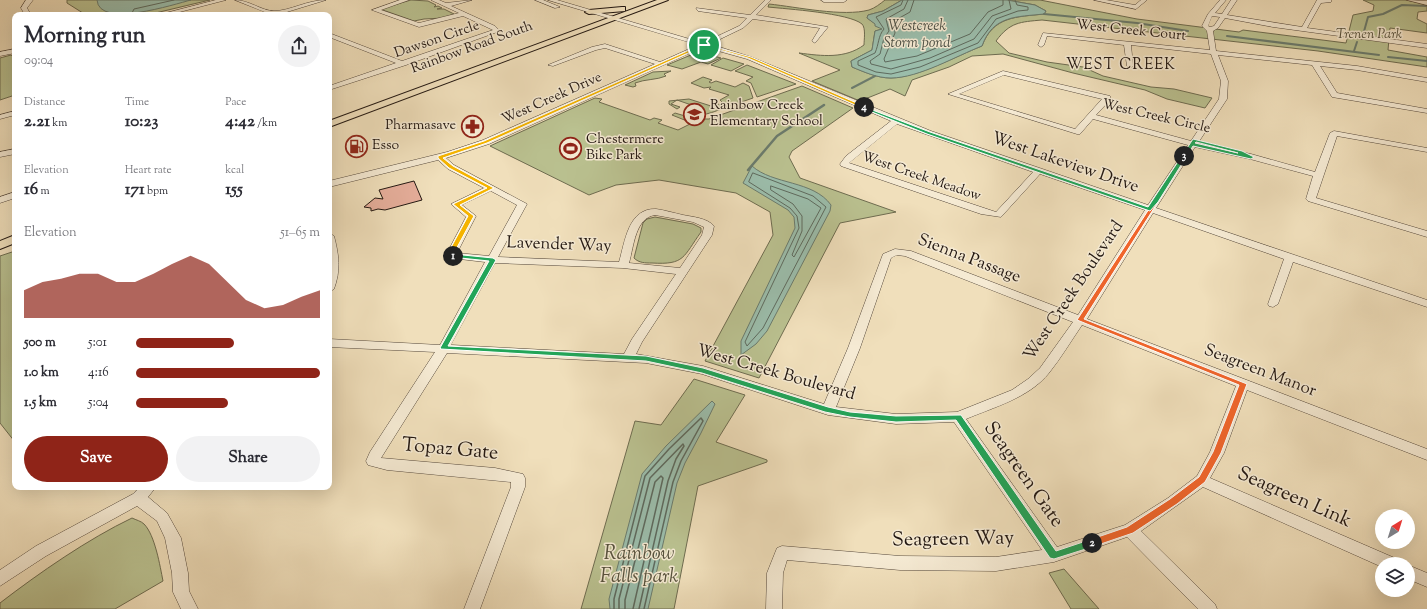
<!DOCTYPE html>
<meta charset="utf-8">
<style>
body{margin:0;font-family:"Sorts Mill Goudy",serif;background:#f2f2f3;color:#2b2b33;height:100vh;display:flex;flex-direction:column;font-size:15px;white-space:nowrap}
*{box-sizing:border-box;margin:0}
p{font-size:13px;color:#7c7c81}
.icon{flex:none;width:22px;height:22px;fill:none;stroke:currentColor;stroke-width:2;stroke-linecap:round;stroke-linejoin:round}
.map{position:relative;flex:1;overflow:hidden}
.drawer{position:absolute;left:12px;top:12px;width:320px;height:478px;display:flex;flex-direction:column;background:#fff;border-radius:8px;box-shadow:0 4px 16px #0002}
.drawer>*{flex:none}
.needle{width:26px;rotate:38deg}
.tools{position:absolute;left:1375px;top:509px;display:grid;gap:8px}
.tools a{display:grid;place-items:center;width:40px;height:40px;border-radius:50%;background:#fff;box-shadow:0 4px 16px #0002;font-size:20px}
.pin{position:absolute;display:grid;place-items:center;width:34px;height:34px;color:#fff;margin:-17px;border:2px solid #fff;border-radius:50%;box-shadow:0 1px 4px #0007}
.km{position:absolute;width:20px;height:20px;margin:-10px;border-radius:50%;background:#222;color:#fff;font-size:11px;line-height:20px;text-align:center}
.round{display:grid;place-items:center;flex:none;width:42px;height:42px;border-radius:21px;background:#f2f2f3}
.overview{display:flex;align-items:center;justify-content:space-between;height:68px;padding:0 12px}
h1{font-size:22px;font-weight:800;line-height:30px}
.stats{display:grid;grid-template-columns:repeat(3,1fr);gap:6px;height:68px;padding:4px 12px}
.stats div{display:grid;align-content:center}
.stats b{font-size:17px;font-weight:800}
.stats small{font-size:11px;font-weight:400}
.stats p{font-size:11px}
.chart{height:112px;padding:8px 12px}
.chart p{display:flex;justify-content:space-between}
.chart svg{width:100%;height:72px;margin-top:4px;fill:#8f2418;opacity:.7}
.cta{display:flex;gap:8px;margin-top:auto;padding:8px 12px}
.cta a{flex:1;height:46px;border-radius:24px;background:#8f2418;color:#fff;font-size:16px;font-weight:800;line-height:46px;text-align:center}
.cta a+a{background:#f2f2f3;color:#2b2b33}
ul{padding:0 12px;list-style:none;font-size:13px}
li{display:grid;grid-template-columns:64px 48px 1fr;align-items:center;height:30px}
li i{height:10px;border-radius:5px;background:#8f2418}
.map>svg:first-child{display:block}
.green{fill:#bac190;stroke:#6e6c50}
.water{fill:#9bbdab;stroke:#6b7b6d}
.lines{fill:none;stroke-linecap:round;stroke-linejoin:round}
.shore-far1{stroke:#5e6a5e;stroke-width:1}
.shore{stroke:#5e6a5e;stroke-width:1.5}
.stream-far1{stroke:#6b7b6d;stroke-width:2}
.stream{stroke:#6b7b6d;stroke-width:2.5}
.building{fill:#e6ae9b;stroke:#221711}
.minor-casing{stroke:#56493c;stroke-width:1}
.major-casing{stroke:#221711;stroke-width:2}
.minor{fill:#f5ead3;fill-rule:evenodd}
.major{fill:#f0dfbb;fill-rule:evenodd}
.split-1{fill:#f5b400;stroke:#fff}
.split-2{fill:#22a559;stroke:#fff}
.split-3{fill:#f0652b;stroke:#fff}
.split-4{fill:#22a559;stroke:#fff;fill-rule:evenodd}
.split-5{fill:#f5b400;stroke:#fff}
.labels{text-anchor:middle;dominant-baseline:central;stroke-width:3;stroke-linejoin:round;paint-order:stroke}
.far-street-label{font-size:14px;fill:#221711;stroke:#f5ead3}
.far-park-label{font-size:14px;font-style:italic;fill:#57523d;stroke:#f5ead3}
.far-poi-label{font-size:14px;fill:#221711;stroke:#f5ead3;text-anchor:start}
.far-water-label{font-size:15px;font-style:italic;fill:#4c5147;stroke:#f5ead3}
.far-neighbourhood-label{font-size:15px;letter-spacing:1px;fill:#221711;stroke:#f5ead3}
.street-label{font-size:17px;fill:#221711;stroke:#f5ead3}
.near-street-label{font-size:20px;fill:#221711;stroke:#f5ead3}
.near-park-label{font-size:20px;font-style:italic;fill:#57523d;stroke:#f5ead3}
</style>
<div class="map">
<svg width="1427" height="609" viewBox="0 0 1427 609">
<rect width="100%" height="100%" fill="#f0dfbb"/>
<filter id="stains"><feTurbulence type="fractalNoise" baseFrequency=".005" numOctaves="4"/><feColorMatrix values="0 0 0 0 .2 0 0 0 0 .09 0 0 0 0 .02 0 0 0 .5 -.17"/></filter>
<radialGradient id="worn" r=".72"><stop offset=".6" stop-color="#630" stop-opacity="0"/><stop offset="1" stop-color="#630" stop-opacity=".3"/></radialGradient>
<g class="green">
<polygon points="67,0 210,0 147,15 86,15 67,3"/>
<polygon points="411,0 428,1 436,5 434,7 438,6 442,8 437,9 444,9 454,14 443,18 424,19 414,21 380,9"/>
<path d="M885,0H902L883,11L868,15L867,18L883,29L875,31L872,50L851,61L852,67C865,72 877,78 891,78C919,77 956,56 982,46C993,16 1017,17 1044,14L1046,11L1035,5L1007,0H1040L1137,19L1239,32L1243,30L1346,43L1353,15L1373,11L1374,5L1363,0H1405L1427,4V11L1418,12L1417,19L1427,24V33L1390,28L1388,50L1427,57V67L1318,51L1042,20C1020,22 1010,22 996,41L1009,53L1047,62L1083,67L1103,76L1151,87L1174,89L1212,98L1205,108L1167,99L1145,90L1073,73L1003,54L972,56L949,67L912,80L905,96L890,89L860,101L812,81L840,70L799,53C822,56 845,59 864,45C864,40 866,28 862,24C849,13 787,9 768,7L769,4C797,7 843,17 869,10C875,8 880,4 885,0Z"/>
<polygon points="698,52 721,58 708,64 701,62 682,69 667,65"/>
<polygon points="11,55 15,58 15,95 0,100 0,58"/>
<polygon points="723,58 744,64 731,71 711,65"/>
<polygon points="747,65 796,84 757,97 751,83 746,81 753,77 735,71"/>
<path d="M671,71L664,74L666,76C657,80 645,79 635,83L636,86L633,87L625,85L653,72Z"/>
<polygon points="703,77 712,80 709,82 711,83 716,81 735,87 743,83 749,86 753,98 727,107 720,100 729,95 709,89 711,87 704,88 691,83"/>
<polygon points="802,86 853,108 792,151 789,157 800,178 896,212 840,223 759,378 705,361 773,235 770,212 736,193 659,180 616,185 589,195 490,146 595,98 602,99 599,102 650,120 654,118 662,120 658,123 678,130 692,123 672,115 675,113 695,119 709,119"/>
<path d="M689,99L711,106L719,104L724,108C711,113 697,119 685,111L697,112L703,109L677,100L671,104L680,107L677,109L669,104V101Z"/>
<path d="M655,217L693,224L701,228V232C683,257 685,265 652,263C645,263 639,263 634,258L643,223L647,219Z"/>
<polygon points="15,251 15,442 0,423 0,256"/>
<polygon points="694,379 745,395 716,442 767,460 767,462 698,486 674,609 581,609 635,421 661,425"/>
<path d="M132,518C136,520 141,521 144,524C155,535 160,566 163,581L115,609H0V603C39,573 88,539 132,518Z"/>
<polygon points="1064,569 1099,609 1071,609 1049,573"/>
</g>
<g class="water">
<path d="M97,0H191C175,4 99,29 97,0Z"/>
<path d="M902,0H1007L1035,5L1046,11L1044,14C1017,17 993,15 982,46C956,56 919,78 891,78C877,78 864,72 852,67L851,61L872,50L875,31L882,29L875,26V24L867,18L868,15L883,11Z"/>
<path d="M752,166C773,185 813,180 831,205L830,211L767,331L756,344L741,355V341L795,228L794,217L788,210L743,183Z"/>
<polygon points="712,401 715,404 701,433 685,463 677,483 648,609 610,609 609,599 642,474 666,446"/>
</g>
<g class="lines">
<g class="shore-far1">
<path d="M903,0L901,5L876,17L884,29C878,36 879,44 875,53L858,61V65L876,72L891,74L920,67L978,43L996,19L1018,11L1028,10V7L1017,5L1015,0"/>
<polyline points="908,0 904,9 886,19 889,31 884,38 880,54 870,61 871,64 891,69 930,58 974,39 992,16 1011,9 1009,0"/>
<polyline points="914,0 910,12 894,21 895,33 884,59 885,62 917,56 970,34 988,12 1003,5 1003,0"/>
<polyline points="131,15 134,9 174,0"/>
<polygon points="753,173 813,196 826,207 763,328 747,346 745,342 799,228 797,216 790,208 749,182"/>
<polygon points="771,186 808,199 821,208 794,257 792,255 802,231 802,216 793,204 771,190"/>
</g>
<g class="shore">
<polyline points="614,609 614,599 645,476 669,449 701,418 703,421 681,461 673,482 644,609"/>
<polyline points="619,609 619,599 650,478 683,444 684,446 676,459 668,481 639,609"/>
<polyline points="625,609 625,600 655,482 661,476 663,478 633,609"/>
</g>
<g class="stream-far1">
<polyline points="1044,14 1137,23 1188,31"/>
<polyline points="1363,35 1368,17 1383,14 1402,5 1427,6"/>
<polyline points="1227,36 1379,55"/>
<polyline points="1354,51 1357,42"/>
<polyline points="1388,57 1427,61"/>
<polyline points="852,88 875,76"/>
</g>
<polyline class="stream" points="748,170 777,136 824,105"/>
</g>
<polygon class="building" points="414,181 422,200 385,210 378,209 371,211 371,208 364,207 375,198 383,199 379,190"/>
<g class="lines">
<defs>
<g id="minor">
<polygon points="26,0 33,0 27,8 31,15 25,15 21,8"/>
<polygon points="216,0 226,0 168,15 158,15"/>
<path d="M235,0C249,0 262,11 274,11C290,11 307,0 326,0L277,15H263L267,13Z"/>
<polygon points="400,0 409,0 381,10 419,23 459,13 431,0 439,0 446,3 472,0 451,6 495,26 500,31 406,65 329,90 329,86 396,63 329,37 329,33 402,61 493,30 463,16 419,27 372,10"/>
<polygon points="535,0 543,0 560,7 555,8"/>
<path d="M548,0H557L703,43L739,26L747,18L698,11L696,8L750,15L765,0H771L756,15L828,27L815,43L812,41L820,28L753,19L743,28L710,44L751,57L931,131L1148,205L1188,145L1093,119L1080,134H1077L948,94L1003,71L1110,96V100L1096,115L1191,141L1219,99L1221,81L1211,54L1131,45L1133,66L1130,68L1127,66L1124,45L1047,36L1044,45L1041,47L1038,45L1043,33L1210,50L1207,31L1202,26L1208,14L1220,0H1226L1215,13L1222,14L1231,0H1237L1227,15L1302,27L1317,0H1331V2L1321,3L1307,28L1427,44V48L1273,27L1225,18L1218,28L1213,31L1216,51L1357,66L1427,78V82L1357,70L1320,66L1337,93L1427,109V113L1332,97L1312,65L1218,55L1228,81L1227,99L1198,143L1251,154L1315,172L1330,133L1334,131L1427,148V152L1337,136L1316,198L1427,231V237L1308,201L1306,199L1313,176L1250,159L1195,147L1156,208L1427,300V307L1293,262L1278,304L1273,307L1269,306L1268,304L1284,259L1153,213L1087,319L1427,449V460L1247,390L1224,453L1210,478L1397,559L1399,564H1382V567L1203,487L1141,531L1215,604L1217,609H1198L1127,537L1054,562L996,571L900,570L787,560L783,573L782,609H766L767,573L777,548L782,546L900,556L996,557L1042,550L954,422L896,424L828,415L702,374L646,363L447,353L381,458L495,468L523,474L525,478V487L480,609H464L511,487V482L387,470L368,465L366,461L370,452L435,352L329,347V339L440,345L485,262L451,258L446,255L466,217L451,204L484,188L448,169L438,160L329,187V181L447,152L483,140L655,64L605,48L596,50L553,66L548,65L592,47L605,44L660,62L698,45ZM1212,16L1220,17L1214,26L1210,27L1208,26ZM704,47L747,59L891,121L846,156L840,164L841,166L981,214L1001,217L1040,174L1145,210L1078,315L911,251L895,249L883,254L848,348L824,404L703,366L636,354L642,342L712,235L714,226C707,218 693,217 683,215C674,213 664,210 656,209C628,208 625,242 619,262L498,257L527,204L454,165L446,158L489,144ZM1004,75L1102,99L1075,129L959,94ZM897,124L1033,172L996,212L849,163ZM491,191L517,205L489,256L457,253L476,216L462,205ZM655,215L693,222L704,227L702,235L680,268L629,263C634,246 635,218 655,215ZM897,255L905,256L1073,322L1040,368L1028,379L1012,390L957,412L896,414L836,407L860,348L891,258ZM495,263L623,268L676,274L632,339L624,354L451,345ZM1082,325L1236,386L1210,452L1197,476L1168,498L1125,525L1057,547L966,419C994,407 1029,398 1049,373C1061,358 1071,341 1082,325Z"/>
<polygon points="821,0 847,0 844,2 824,2"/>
<polygon points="1094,0 1106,0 1135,5 1141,0 1147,0 1136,9"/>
<polygon points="1407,0 1427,1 1427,5"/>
<polygon points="15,49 15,53 0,56 0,52"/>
<polygon points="15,111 15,115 0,119 0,115"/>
<polygon points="15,149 15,154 0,157 0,152"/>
<polygon points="15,192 15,198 0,203 0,197"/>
<path d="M329,233L334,236C339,255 341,270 334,289L329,292Z"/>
<polygon points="140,487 156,487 148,497 167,513 181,538 188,573 189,591 198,609 181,609 173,592 172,573 165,538 157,521 137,506 46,556 0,586 0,570 36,546 133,494"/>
<polygon points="1408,565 1427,573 1427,587 1408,579"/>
</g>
<g id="major">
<polygon points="657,0 668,0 329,127 329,121"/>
<polygon points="622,7 625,7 625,11 589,14 585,12 589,10"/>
<polygon points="15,235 15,243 0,249 0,241"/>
</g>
</defs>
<use href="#minor" class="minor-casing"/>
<use href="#major" class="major-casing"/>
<use href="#minor" class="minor"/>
<use href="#major" class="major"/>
</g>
<polygon class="split-1" points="703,44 706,45 487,143 443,158 453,166 494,188 460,205 474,216 454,253 456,256 451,257 448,253 468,216 453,204 487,188 449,168 438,158 438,156 484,141"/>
<polygon class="split-2" points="453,254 493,258 496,260 448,346 646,356 703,368 828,407 850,412 896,416 961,415 1056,551 1092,539 1097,543 1092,547 1054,559 1050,558 956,420 896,422 850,417 825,412 702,373 646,361 441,349 440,348 489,261 451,257 451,255"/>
<polygon class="split-3" points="1184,155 1187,156 1084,319 1247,384 1221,453 1205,482 1177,504 1133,533 1092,547 1089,545 1089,540 1127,527 1170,499 1199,477 1213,452 1239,385 1077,320"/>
<path class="split-4" d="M862,106L930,132L1148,207L1193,139L1242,151L1254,157L1251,159L1193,146L1158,202L1150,211L927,134L862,108ZM1196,142L1238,153L1195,143Z"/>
<polygon class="split-5" points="703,44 751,57 866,107 862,108 748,58 703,45"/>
<defs>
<symbol id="school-ring" viewBox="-11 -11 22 22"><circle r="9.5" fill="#f5ead3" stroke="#8f2418" stroke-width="1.5"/><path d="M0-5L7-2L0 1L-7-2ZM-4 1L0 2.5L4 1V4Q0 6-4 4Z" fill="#8f2418"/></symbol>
<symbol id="pharmacy-ring" viewBox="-11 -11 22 22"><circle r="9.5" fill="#f5ead3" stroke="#8f2418" stroke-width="1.5"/><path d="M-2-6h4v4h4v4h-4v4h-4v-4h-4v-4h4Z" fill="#8f2418"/></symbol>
<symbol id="fuel-ring" viewBox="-11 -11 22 22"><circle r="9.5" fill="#f5ead3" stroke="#8f2418" stroke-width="1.5"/><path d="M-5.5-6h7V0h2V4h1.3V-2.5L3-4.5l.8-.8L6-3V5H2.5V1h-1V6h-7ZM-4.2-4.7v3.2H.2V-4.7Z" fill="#8f2418"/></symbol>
<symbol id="stadium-ring" viewBox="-11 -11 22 22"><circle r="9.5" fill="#f5ead3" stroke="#8f2418" stroke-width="1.5"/><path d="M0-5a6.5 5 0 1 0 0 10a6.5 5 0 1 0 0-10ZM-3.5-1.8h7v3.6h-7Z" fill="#8f2418"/></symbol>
</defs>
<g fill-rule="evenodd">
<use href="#school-ring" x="682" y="102" width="25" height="25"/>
<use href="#pharmacy-ring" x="460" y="114" width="25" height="25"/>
<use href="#fuel-ring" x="344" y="134" width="25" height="25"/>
<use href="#stadium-ring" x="558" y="136" width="25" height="25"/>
</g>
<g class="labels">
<g class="far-street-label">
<text transform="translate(1131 31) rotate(6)">West Creek Court</text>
<text transform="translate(437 40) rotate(-19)">Dawson Circle</text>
<text transform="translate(472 48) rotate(-20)">Rainbow Road South</text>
<text transform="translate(552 99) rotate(-24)">West Creek Drive</text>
<text transform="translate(1156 117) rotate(13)">West Creek Circle</text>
<text transform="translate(921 177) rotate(19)">West Creek Meadow</text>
</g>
<g class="far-park-label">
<text x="1369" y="35">Trenen Park</text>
</g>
<g class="far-poi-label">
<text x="710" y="106">Rainbow Creek<tspan x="710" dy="16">Elementary School</tspan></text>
<text x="456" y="126" text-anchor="end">Pharmasave</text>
<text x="586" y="140">Chestermere<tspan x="586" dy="16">Bike Park</tspan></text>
<text x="372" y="146">Esso</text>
</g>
<g class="far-water-label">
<text x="917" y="26">Westcreek<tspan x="917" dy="17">Storm pond</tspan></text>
</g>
<g class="far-neighbourhood-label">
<text x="1121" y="65">WEST CREEK</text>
</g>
<g class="street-label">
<text transform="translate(1065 163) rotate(19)">West Lakeview Drive</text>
<text transform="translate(559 245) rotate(2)">Lavender Way</text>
<text transform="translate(969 259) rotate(21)">Sienna Passage</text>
<text transform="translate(1074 291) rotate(-56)">West Creek Boulevard</text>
<text transform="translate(1260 371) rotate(21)">Seagreen Manor</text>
<text transform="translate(776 373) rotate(16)">West Creek Boulevard</text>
</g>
<g class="near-street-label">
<text transform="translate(450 450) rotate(5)">Topaz Gate</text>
<text transform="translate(1023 475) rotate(55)">Seagreen Gate</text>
<text transform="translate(1294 498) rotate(24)">Seagreen Link</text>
<text transform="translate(953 540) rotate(-1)">Seagreen Way</text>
</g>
<g class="near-park-label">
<text x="639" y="554">Rainbow<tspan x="639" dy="23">Falls park</tspan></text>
</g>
</g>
<rect width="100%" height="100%" filter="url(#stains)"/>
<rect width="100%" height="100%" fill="url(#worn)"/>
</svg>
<div class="tools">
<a><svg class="needle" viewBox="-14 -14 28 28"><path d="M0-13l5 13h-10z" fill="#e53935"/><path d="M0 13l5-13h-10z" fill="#7c7c81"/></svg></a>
<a><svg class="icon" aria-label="layers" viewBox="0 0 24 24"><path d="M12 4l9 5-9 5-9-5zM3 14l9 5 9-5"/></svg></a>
</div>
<div class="pin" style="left:704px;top:45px;background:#1e9e55"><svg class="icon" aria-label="arrive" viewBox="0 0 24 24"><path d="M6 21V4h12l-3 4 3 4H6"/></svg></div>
<b class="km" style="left:453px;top:256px">1</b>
<b class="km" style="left:1092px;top:543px">2</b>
<b class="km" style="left:1184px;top:156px">3</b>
<b class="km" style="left:864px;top:107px">4</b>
<section class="drawer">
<div class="overview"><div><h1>Morning run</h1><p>09:04</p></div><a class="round"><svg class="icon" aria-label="share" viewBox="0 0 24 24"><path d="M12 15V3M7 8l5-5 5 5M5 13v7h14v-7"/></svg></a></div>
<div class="stats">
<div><p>Distance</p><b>2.21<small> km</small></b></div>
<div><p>Time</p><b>10:23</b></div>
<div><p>Pace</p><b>4:42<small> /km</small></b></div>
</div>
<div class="stats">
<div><p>Elevation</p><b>16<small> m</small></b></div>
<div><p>Heart rate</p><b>171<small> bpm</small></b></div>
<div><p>kcal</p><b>155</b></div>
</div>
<div class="chart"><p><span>Elevation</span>51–65 m</p>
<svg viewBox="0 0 160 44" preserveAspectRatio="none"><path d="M0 44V27L10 22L20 20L30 17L40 17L50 22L60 22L70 17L80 11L90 6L100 11L110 22L120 33L130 38L140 36L150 31L160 27V44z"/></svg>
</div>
<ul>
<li><b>500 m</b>5:01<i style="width:53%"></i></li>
<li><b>1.0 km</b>4:16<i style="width:100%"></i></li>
<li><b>1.5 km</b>5:04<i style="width:50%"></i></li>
</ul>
<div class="cta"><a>Save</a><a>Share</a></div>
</section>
</div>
